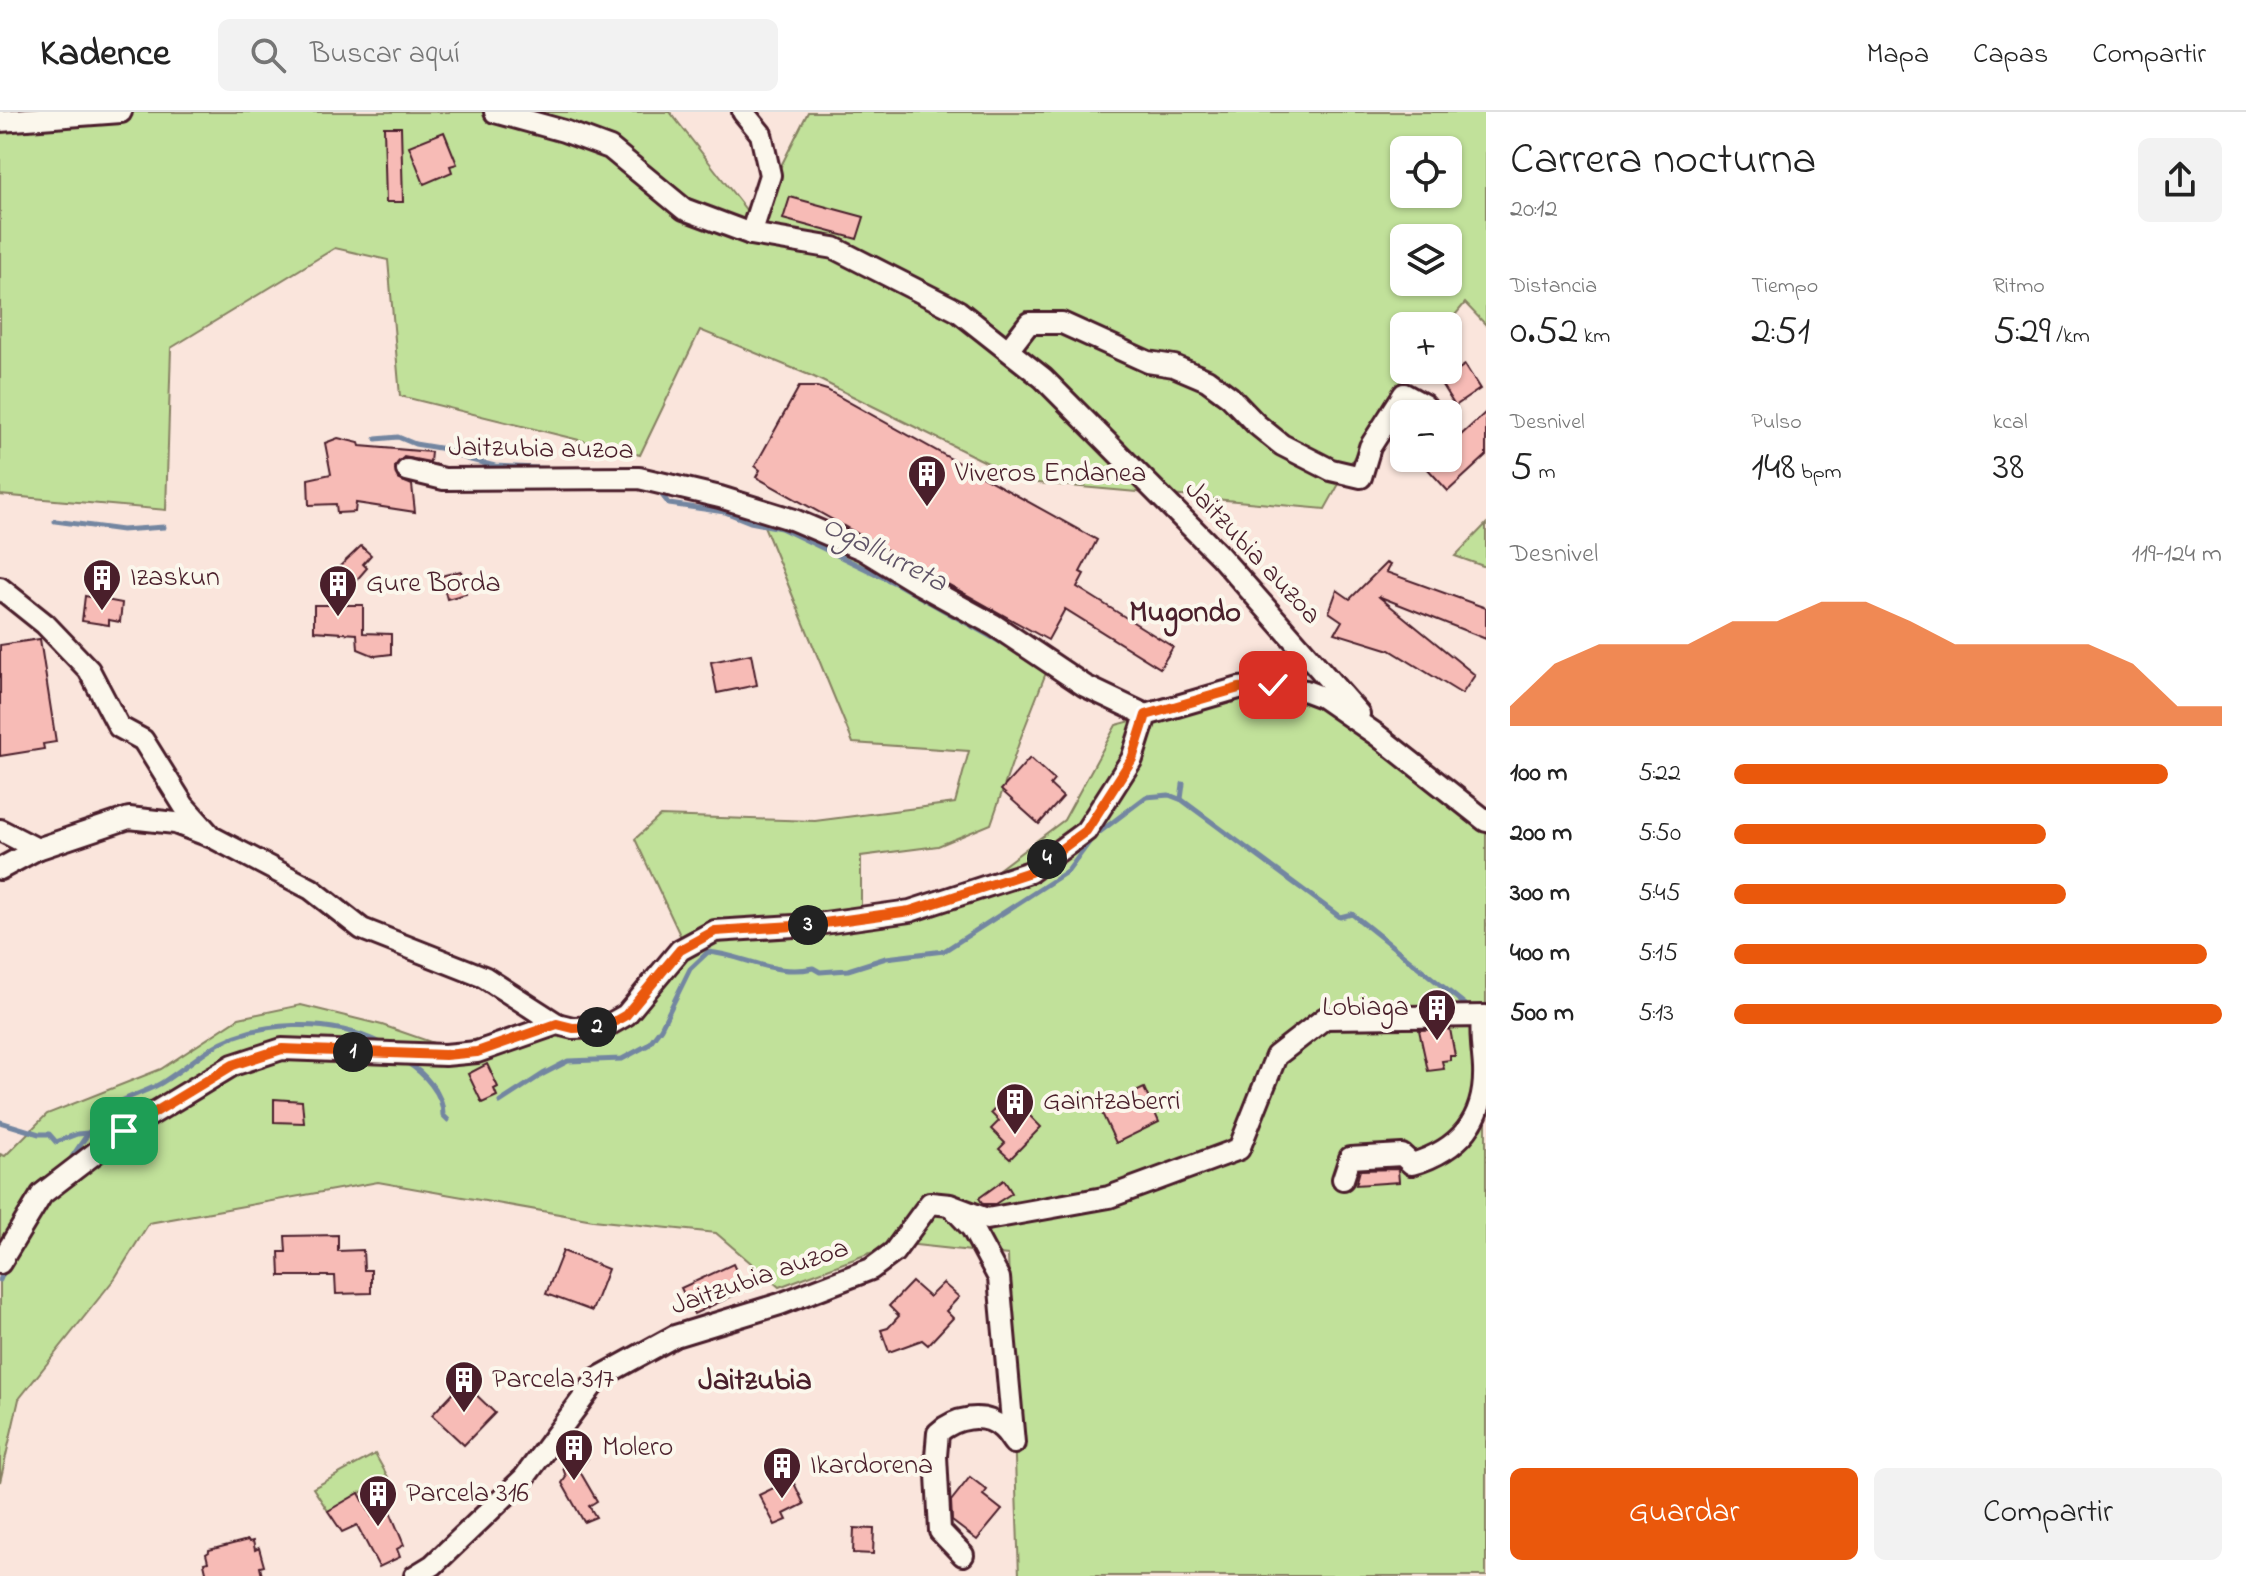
<!DOCTYPE html>
<html lang="es">
<meta charset="utf-8">
<style>
body{margin:0;font-family:"Indie Flower",sans-serif;background:#f2f2f2;color:#222;height:100vh;display:flex;flex-direction:column;font-size:30px;white-space:nowrap}
*{box-sizing:border-box;margin:0}
p{font-size:26px;color:#767676}
.icon{flex:none;width:44px;height:44px;fill:none;stroke:currentColor;stroke-width:2;stroke-linecap:round;stroke-linejoin:round}
.map{position:relative;flex:1;overflow:hidden}
.panel{display:flex;flex-direction:column;background:#fff;width:760px}
.panel>*{flex:none}
.controls{position:absolute;left:1390px;top:24px;display:grid;gap:16px}
.controls a{display:grid;place-items:center;width:72px;height:72px;border-radius:12px;background:#fff;box-shadow:0 2px 6px #0004;font-size:40px}
.pin{position:absolute;display:grid;place-items:center;width:68px;height:68px;color:#fff;margin:-34px;border-radius:16px;box-shadow:0 4px 12px #0006}
.km{position:absolute;width:40px;height:40px;margin:-20px;border-radius:50%;background:#222;color:#fff;font-size:22px;line-height:40px;text-align:center}
.round{display:grid;place-items:center;flex:none;width:84px;height:84px;border-radius:12px;background:#f2f2f2}
.summary{display:flex;align-items:center;justify-content:space-between;height:136px;padding:0 24px}
h1{font-size:44px;font-weight:600;line-height:60px}
.metrics{display:grid;grid-template-columns:repeat(3,1fr);gap:12px;height:136px;padding:8px 24px}
.metrics div{display:grid;align-content:center}
.metrics b{font-size:40px;font-weight:600}
.metrics small{font-size:22px;font-weight:400}
.metrics p{font-size:22px}
.chart{height:224px;padding:16px 24px}
.chart p{display:flex;justify-content:space-between}
.chart svg{width:100%;height:144px;margin-top:8px;fill:#ea580c;opacity:.7}
.primary-button{display:flex;gap:16px;margin-top:auto;padding:16px 24px}
.primary-button a{flex:1;height:92px;border-radius:12px;background:#ea580c;color:#fff;font-size:32px;font-weight:600;line-height:92px;text-align:center}
.primary-button a+a{background:#f2f2f2;color:#222}
ul{padding:0 24px;list-style:none;font-size:26px}
li{display:grid;grid-template-columns:128px 96px 1fr;align-items:center;height:60px}
li i{height:20px;border-radius:10px;background:#ea580c}
header{display:flex;align-items:center;gap:48px;box-sizing:border-box;height:112px;padding:0 40px;background:#fff;border-bottom:2px solid #e0e0e0}
header strong{font-size:38px}
nav{display:flex;gap:44px;margin-inline-start:auto;font-size:28px}
.search{width:560px;height:72px;background:#f2f2f2;display:flex;align-items:center;gap:20px;box-sizing:border-box;padding:0 28px;border-radius:12px;color:#767676;font-size:30px}
main{display:flex;flex:1;min-height:0}
.map>svg:first-child{display:block}
.green{fill:#c1e19a;stroke:#868062;stroke-width:2;fill-rule:evenodd}
.lines{fill:none;stroke-linecap:round;stroke-linejoin:round}
.stream{stroke:#7386a1;stroke-width:5}
.building{fill:#f7bbb6;stroke:#4a1f2b;stroke-width:2}
.minor-casing{stroke:#4a1f2b;stroke-width:26}
.minor{stroke:#fbf7ec;stroke-width:20}
.route-casing{stroke:#fff;stroke-width:16}
.route{stroke:#ea580c;stroke-width:10}
.labels{text-anchor:middle;dominant-baseline:central;stroke-width:8;stroke-linejoin:round;paint-order:stroke}
.street-label{font-size:28px;fill:#4a1f2b;stroke:#fbf7ec}
.poi-label{font-size:28px;fill:#4a1f2b;stroke:#fbf7ec;text-anchor:start}
.water-label{font-size:30px;font-style:italic;fill:#5f5366;stroke:#fbf7ec}
.neighbourhood-label{font-size:30px;font-weight:bold;fill:#4a1f2b;stroke:#fbf7ec}
</style>
<header>
<strong>Kadence</strong>
<div class="search"><svg class="icon" aria-label="search" viewBox="0 0 24 24"><circle cx="10" cy="10" r="6"/><path d="M15 15l6 6"/></svg>Buscar aquí</div>
<nav><a>Mapa</a><a>Capas</a><a>Compartir</a></nav>
</header>
<main>
<div class="map">
<svg width="1486" height="1464" viewBox="0 0 1486 1464">
<rect width="100%" height="100%" fill="#fae5dc"/>
<filter id="ink" filterUnits="userSpaceOnUse"><feTurbulence type="fractalNoise" baseFrequency=".0125" numOctaves="2"/><feDisplacementMap in="SourceGraphic" scale="16" xChannelSelector="R" yChannelSelector="G"/><feConvolveMatrix kernelMatrix="1 2 1 2 8 2 1 2 1" color-interpolation-filters="sRGB"/></filter>
<g filter="url(#ink)">
<g class="green">
<path d="M0,0H670L754,108L808,0H1486V213L1465,191L1446,214H1404V258H1410L1387,286L1325,397L1026,370L814,265L700,218L640,343L400,284L388,148L335,136L171,236L166,398L0,383ZM1404,38H1448V82H1404ZM1404,126H1448V170H1404Z"/>
<polygon points="760,404 863,447 1049,553 1021,625 991,712 938,734 861,744 861,806 954,791 1064,708 1116,613 1232,582 1285,579 1332,600 1486,719 1486,1464 1019,1464 1008,1143 897,1131 779,1175 716,1121 593,1108 378,1070 149,1111 115,1166 19,1287 0,1370 0,1042 5,1044 47,1002 161,957 239,906 301,893 382,913 445,935 534,913 624,899 687,838 635,727 660,704 815,709 955,691 969,639 853,631"/>
<polygon points="1486,412 1486,455 1455,444"/>
<polygon points="375,1342 388,1365 328,1399 313,1376"/>
</g>
<g class="lines">
<g class="stream">
<polyline points="376,327 398,325 415,332 445,337 467,347 495,354 558,357"/>
<polyline points="657,377 669,392 725,400 750,410 781,416 899,473 1011,536"/>
<polyline points="55,409 122,418 164,415"/>
<polyline points="1181,687 1183,672"/>
<path d="M406,950C423,960 444,982 443,1003L448,1008"/>
<path d="M500,990L543,962L568,949L622,947L648,933L661,916L690,857L708,840C744,843 775,865 813,856L820,860L848,858L886,846L944,839L1068,759L1093,725L1146,685L1169,683L1182,688L1340,805L1352,802L1467,894"/>
<path d="M0,1010L39,1022H49L56,1030L77,1022L88,1021C97,1013 104,1003 113,994C124,985 150,979 163,970C179,960 193,948 208,938C255,907 331,906 380,931"/>
<polyline points="72,1045 87,1023"/>
<polyline points="0,1168 6,1154"/>
</g>
</g>
<g class="building">
<polygon points="384,15 401,15 403,90 386,90"/>
<polygon points="444,20 457,52 450,54 452,60 424,72 409,34"/>
<polygon points="790,85 864,105 857,127 783,107"/>
<polygon points="1465,253 1480,277 1455,294 1440,270"/>
<polygon points="799,275 817,275 827,278 1097,428 1080,460 1084,462 1077,475 1173,535 1160,556 1065,497 1048,528 756,365 760,358 755,354"/>
<polygon points="1486,300 1486,344 1448,379 1426,355 1436,346 1448,346 1448,335"/>
<polygon points="338,326 359,331 360,334 431,340 430,350 404,345 395,354 398,367 412,373 415,400 356,391 355,400 337,401 336,392 309,393 308,367 331,362 325,331"/>
<polygon points="361,434 371,443 363,452 367,456 354,471 338,456"/>
<polygon points="1386,451 1390,453 1386,460 1486,496 1486,527 1378,484 1475,563 1462,582 1390,538 1335,521 1342,509 1329,500 1337,478 1350,487"/>
<polygon points="461,459 466,482 447,487 441,464"/>
<polygon points="85,484 122,491 120,510 109,508 109,513 82,509"/>
<polygon points="314,493 363,493 363,521 391,522 391,542 375,544 358,537 357,522 314,519"/>
<polygon points="40,527 56,630 43,632 44,637 0,644 0,533"/>
<polygon points="751,542 757,573 717,581 711,550"/>
<polygon points="1030,646 1054,668 1050,673 1063,685 1039,712 1001,678"/>
<polygon points="1450,917 1455,944 1450,944 1450,948 1442,949 1444,957 1428,959 1419,918"/>
<polygon points="487,952 498,975 494,977 497,984 482,991 468,962"/>
<polygon points="1144,976 1159,1010 1116,1031 1100,997"/>
<polygon points="274,987 302,989 304,1011 274,1010"/>
<polygon points="1003,988 1011,996 1016,990 1041,1015 1010,1047 999,1037 1005,1031 991,1017 999,1009 991,1001"/>
<polygon points="1398,1057 1399,1070 1356,1073 1360,1058"/>
<polygon points="1004,1068 1012,1081 995,1092 983,1092 979,1086"/>
<polygon points="338,1123 338,1139 363,1138 364,1158 371,1158 371,1181 336,1182 335,1164 280,1164 279,1140 286,1140 285,1124"/>
<polygon points="563,1139 608,1157 592,1199 546,1182"/>
<polygon points="733,1152 745,1178 694,1202 681,1176"/>
<polygon points="912,1170 929,1185 943,1171 959,1185 946,1199 953,1206 928,1233 922,1228 889,1240 881,1218 888,1216 899,1204 889,1194"/>
<polygon points="463,1270 495,1301 464,1333 432,1303"/>
<polygon points="573,1336 588,1346 579,1358 597,1389 589,1394 596,1405 584,1410 562,1371 566,1365 563,1356 565,1348"/>
<polygon points="970,1365 987,1378 983,1383 1002,1398 977,1428 952,1409 951,1389"/>
<polygon points="792,1367 804,1392 784,1402 787,1408 775,1413 759,1383"/>
<polygon points="359,1381 372,1405 389,1397 404,1433 397,1437 400,1445 379,1455 357,1413 342,1420 328,1399"/>
<polygon points="854,1416 874,1417 873,1442 853,1441"/>
<polygon points="248,1428 249,1430 253,1429 255,1438 259,1436 264,1454 260,1455 262,1464 207,1464 204,1451 208,1450 206,1442 209,1440 209,1438"/>
</g>
<g class="lines">
<defs>
<g id="minor">
<polyline points="495,0 564,19 610,36 684,97 751,122 834,136 958,199 1043,266 1219,443 1359,602"/>
<polyline points="743,0 761,22 770,63 751,122"/>
<polyline points="0,9 121,0"/>
<polyline points="1009,237 1029,211 1062,211 1148,250 1174,254 1207,268 1230,285 1256,312 1282,333 1331,358 1361,365 1370,335 1404,282 1424,293 1431,302"/>
<polyline points="407,358 444,367 639,366 720,385 794,408 862,437 916,470 994,513 1085,574 1146,603"/>
<polyline points="0,476 45,512 89,558 119,615 143,628 184,694 209,722"/>
<polyline points="0,718 37,737"/>
<polyline points="0,757 37,737 129,706 175,711 212,725 311,777 362,817 484,865 557,912"/>
<path d="M1343,1067L1350,1046L1402,1043L1412,1052C1459,1038 1486,1008 1484,956C1483,938 1480,924 1482,906"/>
<path d="M953,1096L972,1116L999,1166L1014,1331C1010,1326 1007,1320 1002,1316C984,1299 954,1306 938,1321L936,1344L940,1419L963,1443"/>
<polyline points="0,1151 42,1082 124,1019 233,953 282,937 445,943 477,940 557,912 573,916 605,915 626,903 680,838 715,819 810,813 910,799 1030,760 1086,719 1132,647 1146,603 1239,576 1273,573 1306,579 1322,585 1377,623 1486,709"/>
<polyline points="415,1464 433,1453 524,1366 598,1266 675,1224 780,1192 871,1157 894,1140 930,1091 950,1093 987,1107 1109,1085 1239,1037 1276,944 1325,906 1486,904"/>
</g>
</defs>
<use href="#minor" class="minor-casing"/>
<use href="#minor" class="minor"/>
</g>
</g>
<g class="lines" filter="url(#ink)">
<defs>
<polyline id="route" points="124,1019 233,953 282,937 445,943 477,940 557,912 573,916 605,915 626,903 680,838 715,819 810,813 910,799 1030,760 1086,719 1132,647 1146,603 1239,576 1273,573"/>
</defs>
<use href="#route" class="route-casing"/>
<use href="#route" class="route"/>
</g>
<defs>
<symbol id="building-pin" viewBox="-11 -11 22 30"><path d="M0 17L-7.5 6A9.5 9.5 0 1 1 7.5 6Z" fill="#4a1f2b" stroke="#fbf7ec"/><path d="M-4-6H4V6H1V3H-1V6H-4ZM-2.5-4.3h1.7v1.8h-1.7ZM.8-4.3h1.7v1.8H.8ZM-2.5-1h1.7V.8h-1.7ZM.8-1h1.7V.8H.8Z" fill="#fff"/></symbol>
</defs>
<g fill-rule="evenodd">
<use href="#building-pin" x="905" y="340" width="44" height="60"/>
<use href="#building-pin" x="80" y="444" width="44" height="60"/>
<use href="#building-pin" x="316" y="450" width="44" height="60"/>
<use href="#building-pin" x="1415" y="874" width="44" height="60"/>
<use href="#building-pin" x="993" y="968" width="44" height="60"/>
<use href="#building-pin" x="442" y="1246" width="44" height="60"/>
<use href="#building-pin" x="552" y="1314" width="44" height="60"/>
<use href="#building-pin" x="760" y="1332" width="44" height="60"/>
<use href="#building-pin" x="356" y="1360" width="44" height="60"/>
</g>
<g class="labels">
<g class="street-label">
<text transform="translate(541 338) rotate(1)">Jaitzubia auzoa</text>
<text transform="translate(1252 441) rotate(47)">Jaitzubia auzoa</text>
<text transform="translate(760 1166) rotate(-19)">Jaitzubia auzoa</text>
</g>
<g class="poi-label">
<text x="955" y="362">Viveros Endanea</text>
<text x="130" y="466">Izaskun</text>
<text x="366" y="472">Gure Borda</text>
<text x="1409" y="896" text-anchor="end">Lobiaga</text>
<text x="1043" y="990">Gaintzaberri</text>
<text x="492" y="1268">Parcela 317</text>
<text x="602" y="1336">Molero</text>
<text x="810" y="1354">Ikardorena</text>
<text x="406" y="1382">Parcela 316</text>
</g>
<g class="water-label">
<text transform="translate(884 443) rotate(27)">Ogallurreta</text>
</g>
<g class="neighbourhood-label">
<text x="1185" y="502">Mugondo</text>
<text x="755" y="1270">Jaitzubia</text>
</g>
</g>
</svg>
<div class="controls">
<a><svg class="icon" aria-label="locate" viewBox="0 0 24 24"><circle cx="12" cy="12" r="6"/><path d="M12 2v4M12 18v4M2 12h4M18 12h4"/></svg></a>
<a><svg class="icon" aria-label="layers" viewBox="0 0 24 24"><path d="M12 4l9 5-9 5-9-5zM3 14l9 5 9-5"/></svg></a>
<a>+</a>
<a>−</a>
</div>
<div class="pin" style="left:124px;top:1019px;background:#1e9e55"><svg class="icon" aria-label="arrive" viewBox="0 0 24 24"><path d="M6 21V4h12l-3 4 3 4H6"/></svg></div>
<div class="pin" style="left:1273px;top:573px;background:#d93025"><svg class="icon" aria-label="check" viewBox="0 0 24 24"><path d="M5 12l5 5 9-10"/></svg></div>
<b class="km" style="left:353px;top:940px">1</b>
<b class="km" style="left:597px;top:915px">2</b>
<b class="km" style="left:808px;top:813px">3</b>
<b class="km" style="left:1047px;top:747px">4</b>
</div>
<section class="panel">
<div class="summary"><div><h1>Carrera nocturna</h1><p>20:12</p></div><a class="round"><svg class="icon" aria-label="share" viewBox="0 0 24 24"><path d="M12 15V3M7 8l5-5 5 5M5 13v7h14v-7"/></svg></a></div>
<div class="metrics">
<div><p>Distancia</p><b>0.52<small> km</small></b></div>
<div><p>Tiempo</p><b>2:51</b></div>
<div><p>Ritmo</p><b>5:29<small> /km</small></b></div>
</div>
<div class="metrics">
<div><p>Desnivel</p><b>5<small> m</small></b></div>
<div><p>Pulso</p><b>148<small> bpm</small></b></div>
<div><p>kcal</p><b>38</b></div>
</div>
<div class="chart"><p><span>Desnivel</span>119–124 m</p>
<svg viewBox="0 0 160 44" preserveAspectRatio="none"><path d="M0 44V38L10 25L20 19L30 19L40 19L50 12L60 12L70 6L80 6L90 12L100 19L110 19L120 19L130 19L140 25L150 38L160 38V44z"/></svg>
</div>
<ul>
<li><b>100 m</b>5:22<i style="width:89%"></i></li>
<li><b>200 m</b>5:50<i style="width:64%"></i></li>
<li><b>300 m</b>5:45<i style="width:68%"></i></li>
<li><b>400 m</b>5:15<i style="width:97%"></i></li>
<li><b>500 m</b>5:13<i style="width:100%"></i></li>
</ul>
<div class="primary-button"><a>Guardar</a><a>Compartir</a></div>
</section>
</main>
